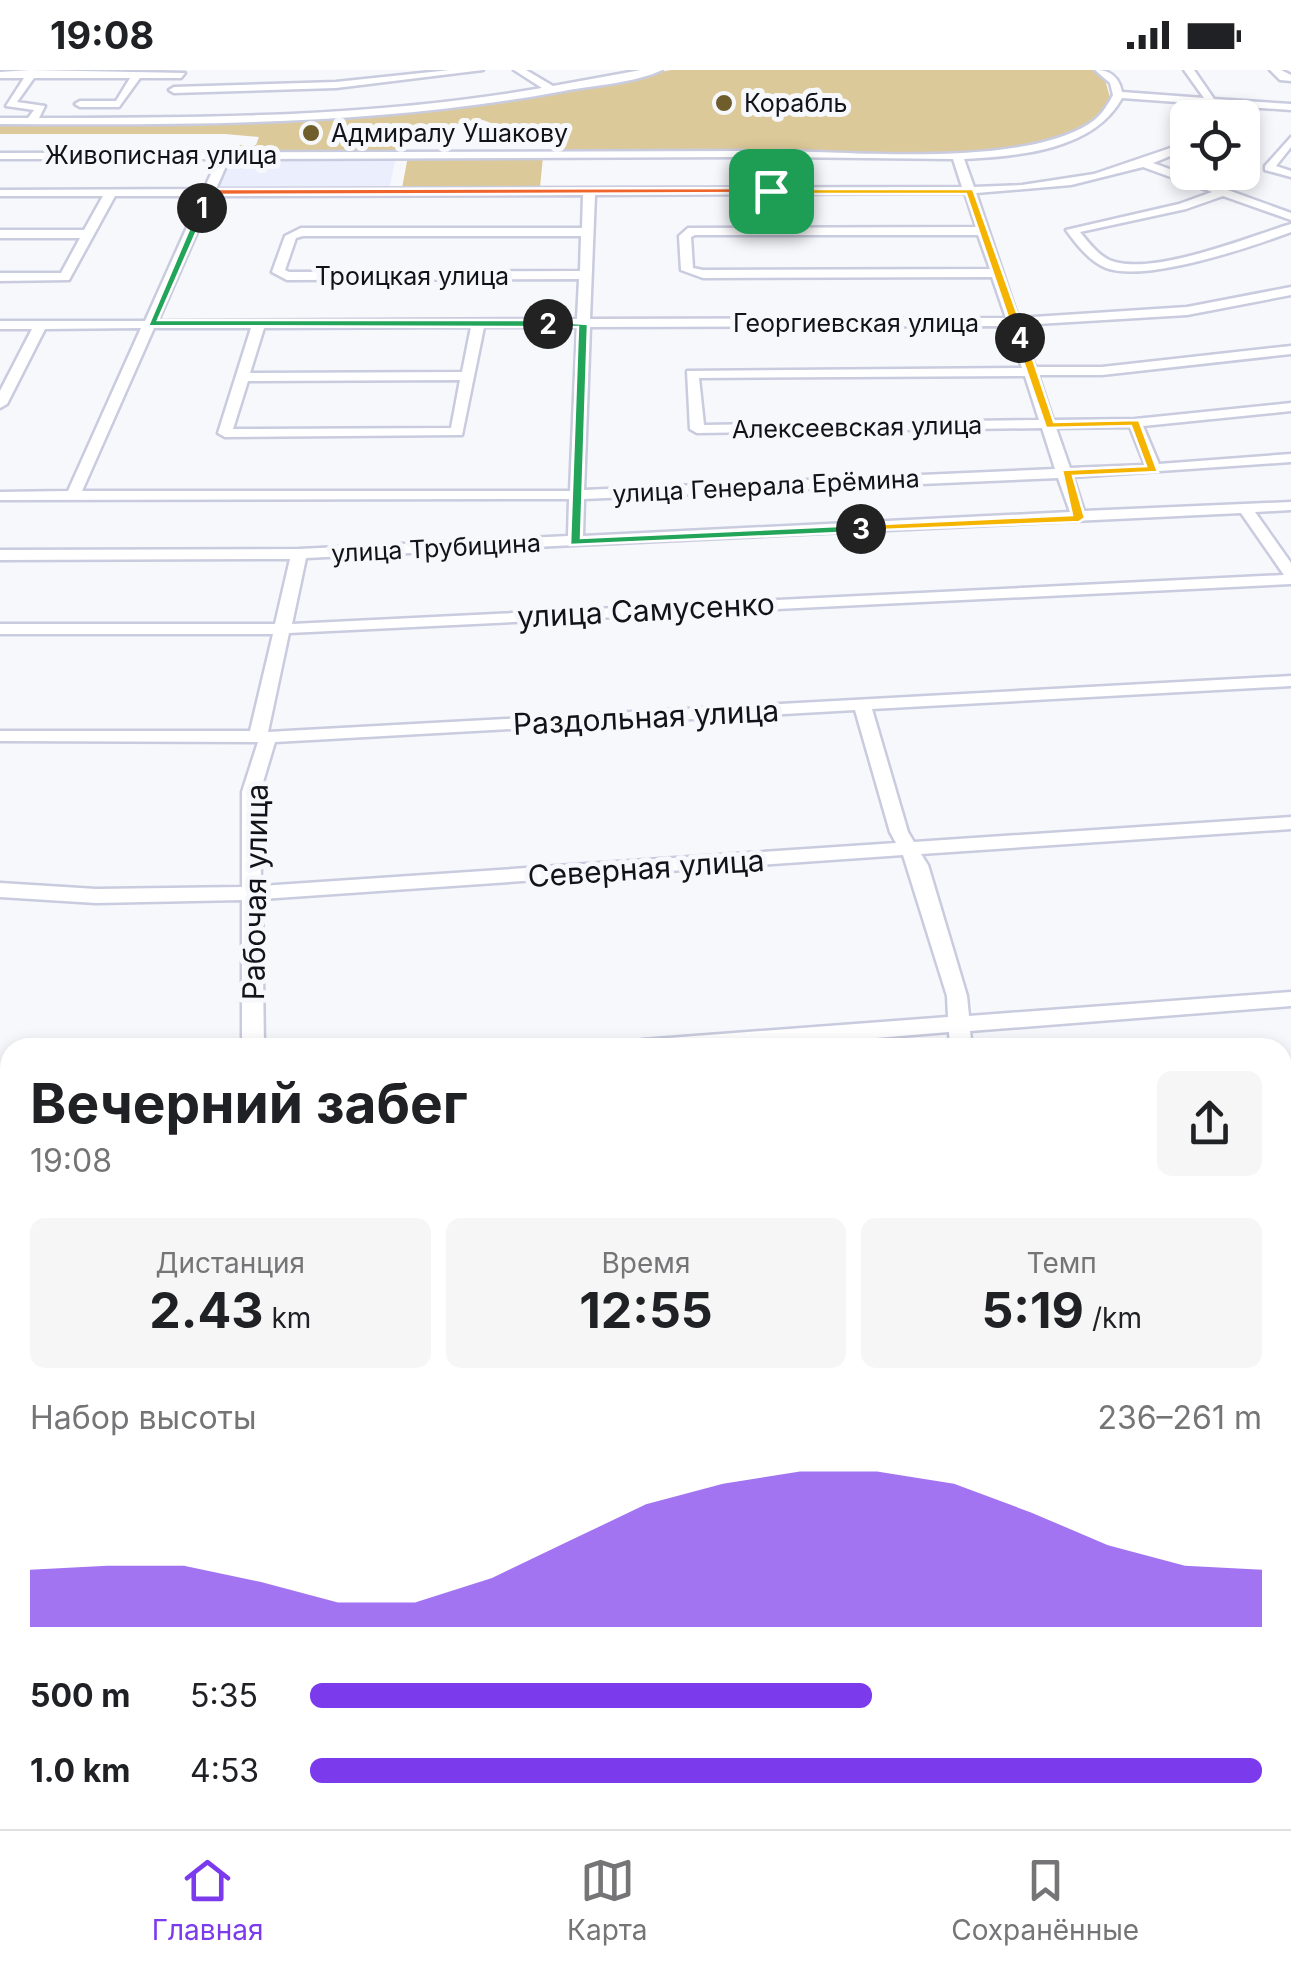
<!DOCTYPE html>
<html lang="ru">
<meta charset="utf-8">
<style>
body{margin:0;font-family:Inter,sans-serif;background:#f6f6f6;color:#202124;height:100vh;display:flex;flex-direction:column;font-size:38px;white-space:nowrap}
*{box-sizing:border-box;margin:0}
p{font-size:32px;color:#757577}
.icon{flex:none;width:55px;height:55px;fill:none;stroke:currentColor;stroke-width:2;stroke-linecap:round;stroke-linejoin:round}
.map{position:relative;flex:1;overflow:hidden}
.details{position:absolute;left:0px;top:968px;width:1292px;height:792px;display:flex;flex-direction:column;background:#fff;border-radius:30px 30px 0 0;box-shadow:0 5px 15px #0003}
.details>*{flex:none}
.buttons{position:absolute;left:1170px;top:30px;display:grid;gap:20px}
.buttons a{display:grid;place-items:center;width:90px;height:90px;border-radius:15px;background:#fff;box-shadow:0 5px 15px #0003;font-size:50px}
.pin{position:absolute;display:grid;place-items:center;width:85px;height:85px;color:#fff;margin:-42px;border-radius:20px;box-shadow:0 5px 15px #0006}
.km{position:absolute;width:50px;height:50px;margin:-25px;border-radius:50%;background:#222;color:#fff;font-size:28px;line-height:50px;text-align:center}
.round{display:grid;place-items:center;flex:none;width:105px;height:105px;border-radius:15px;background:#f6f6f6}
.summary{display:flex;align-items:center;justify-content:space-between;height:170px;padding:0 30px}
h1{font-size:55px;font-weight:700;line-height:75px}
.figures{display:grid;grid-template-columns:repeat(3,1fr);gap:15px;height:170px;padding:10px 30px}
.figures div{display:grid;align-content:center;border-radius:15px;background:#f6f6f6;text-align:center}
.figures b{font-size:50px;font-weight:700}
.figures small{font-size:28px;font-weight:400}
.figures p{font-size:28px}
.chart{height:280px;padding:20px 30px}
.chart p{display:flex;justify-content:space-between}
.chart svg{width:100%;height:180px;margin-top:10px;fill:#7c3aed;opacity:.7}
ul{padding:0 30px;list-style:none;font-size:32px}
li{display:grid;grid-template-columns:160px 120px 1fr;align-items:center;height:75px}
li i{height:25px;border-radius:12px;background:#7c3aed}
.status{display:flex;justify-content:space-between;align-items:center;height:70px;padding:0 50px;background:#fff;direction:ltr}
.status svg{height:28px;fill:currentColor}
.dock{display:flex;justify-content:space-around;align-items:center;height:140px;border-top:2px solid #e0e0e0;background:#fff;font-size:28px;color:#757577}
.dock a{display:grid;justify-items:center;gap:5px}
.dock .on{color:#7c3aed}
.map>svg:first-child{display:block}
.built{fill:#ebeefd}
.green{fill:#dcc999}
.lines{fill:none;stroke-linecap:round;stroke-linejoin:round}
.minor-casing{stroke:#c9cbde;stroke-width:5}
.major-casing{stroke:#d4d5d6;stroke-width:5}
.minor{fill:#fff;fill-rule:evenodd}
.major{fill:#dcc477;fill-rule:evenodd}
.split-1{fill:#f0652b;stroke:#fff;stroke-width:2.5}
.split-2{fill:#22a559;stroke:#fff;stroke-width:2.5}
.split-3{fill:#22a559;stroke:#fff;stroke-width:2.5}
.split-4{fill:#f5b400;stroke:#fff;stroke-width:2.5}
.split-5{fill:#f5b400;stroke:#fff;stroke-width:2.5}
.poi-dot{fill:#6f5d2c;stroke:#f7f8fc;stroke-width:4}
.labels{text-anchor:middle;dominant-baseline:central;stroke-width:10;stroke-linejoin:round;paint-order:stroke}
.far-poi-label{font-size:25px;fill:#12131a;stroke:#f7f8fc;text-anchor:start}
.far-street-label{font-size:25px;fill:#12131a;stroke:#f7f8fc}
.street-label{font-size:30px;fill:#12131a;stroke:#f7f8fc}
</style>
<div class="status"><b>19:08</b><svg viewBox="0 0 49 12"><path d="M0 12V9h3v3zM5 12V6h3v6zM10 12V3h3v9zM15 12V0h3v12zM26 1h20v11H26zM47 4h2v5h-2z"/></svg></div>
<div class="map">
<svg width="1291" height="1759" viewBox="0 0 1291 1759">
<rect width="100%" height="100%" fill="#f7f8fc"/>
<polygon class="built" points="396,86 389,120 213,120 228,87"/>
<g class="green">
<path d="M671,0H1093L1105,10L1110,27C1088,80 1010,79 961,83H568L483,50L404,65L398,82L228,83L231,75H256L259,67L225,64H0V52C84,52 169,54 253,52C393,49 533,28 671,0Z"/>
<polygon points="408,86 543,87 540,117 402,118"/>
</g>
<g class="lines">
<defs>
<g id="minor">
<path d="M30,0L185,3L181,8H140L119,37H80L75,34L80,31H116L130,8H34L17,32L45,36L39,48C208,48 375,47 542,18L514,0H526L553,16L641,0H662C636,13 588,16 558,22C373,56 187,55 0,54V48H28L34,40L6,36L24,8H0V2Z"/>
<polygon points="450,0 483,0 336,18 174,23 169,20 174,17 336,12"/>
<path d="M1095,0C1111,0 1119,7 1122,22L1204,28L1184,0H1194L1214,29L1291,34V40L1215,35L1211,48H1201L1205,34L1122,28C1093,81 1017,86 964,89L974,117L1022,115L1094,104L1188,72V79L1153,93L1291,143V150L1223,126L1186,139L1080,162C1089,173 1101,189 1115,192C1158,204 1248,167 1291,154V162C1251,177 1145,213 1106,198C1089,191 1076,174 1066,160L1179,134L1212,122L1143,97L1071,115L976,123L1018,248L1187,237L1291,217V225L1187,245L1021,255L1035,297H1102L1291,276V284L1102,305H1038L1053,350L1135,349L1291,333V341L1143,356L1159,394L1291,384V392L1073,407L1084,441L1291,432V440L1255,442L1291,493V514L289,563L268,662L1291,606V616L872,639L908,762L914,772L1291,747V759L921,784L928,795L967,926L969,946L1291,922V936L970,961L972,978H950L949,962L752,978H632L642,970L948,947L947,926L903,785L262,829L264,978H242V830L96,833L0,827V813L96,819L242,817V722L258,672L0,671V661H250L273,564H0V554H275L290,489L0,490V480L299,479L568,466L569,429L0,430V422L68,421L141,258L45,259L7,334L0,338V321L32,259H0V251H145L201,126H115L69,210L0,211V203H61L80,168H0V160H84L103,126H0V120L204,119L218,89H0V83L743,81L748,84L743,87L229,89L216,119L962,117L953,89L779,87L774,84L779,81C861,82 1019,97 1089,54C1100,47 1107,37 1113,25L1110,13ZM965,123L976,157L688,158L679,166L681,200L703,208L992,207L1006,248L590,249L595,125ZM583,125L582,158H301L285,166L272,202L287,210L579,209L577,249L158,251L213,126ZM695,165H978L990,199L703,200L693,198L691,167ZM303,166H581L580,201L289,202L285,200L296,168ZM1008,256L1022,298L687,301L690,359L697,363L1042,358L1055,399L584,420L590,257ZM471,257L462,302L250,303L264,258ZM484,257H577L570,421H82L154,258H251L218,363L225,367L462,365ZM1025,306L1039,350L704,355L699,308ZM460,310L451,358L233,359L248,311ZM1130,357L1145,395L1070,398L1056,358ZM1058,408L1070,442L583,466L584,429ZM1241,443L1284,505L292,554L306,488ZM855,640L890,762L896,773L261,816L260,722L275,672Z"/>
<polygon points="1270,0 1281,0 1291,5 1291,11 1280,10"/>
<polygon points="1291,67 1291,77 1276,96 1291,101 1291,107 1265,100 1265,96"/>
<rect x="0" y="998" width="10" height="16"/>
<rect x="0" y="1471" width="10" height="26"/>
<polygon points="1282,1709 1291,1713 1291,1759 1279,1759 1275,1750 1282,1750"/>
<rect x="167" y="1750" width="30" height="9"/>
<polygon points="1113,1750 1143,1750 1146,1759 1116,1759"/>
</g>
<g id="major">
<polygon points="1291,1274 1291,1300 1282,1301 1282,1275"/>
<rect x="0" y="1376" width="10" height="30"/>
</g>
</defs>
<use href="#minor" class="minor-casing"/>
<use href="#major" class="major-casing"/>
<use href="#minor" class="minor"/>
<use href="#major" class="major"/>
</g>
<polygon class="split-1" points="771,118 774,123 213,125 206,140 198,138 209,119"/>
<polygon class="split-2" points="199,136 207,138 158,250 548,250 553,254 548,257 148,256"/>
<polygon class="split-3" points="544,251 588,254 581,468 861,455 867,459 861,462 570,475 578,257 548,257"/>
<polygon class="split-4" points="1020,265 1026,268 1054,352 1139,350 1158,402 1073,406 1085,448 1079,452 857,461 861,455 1072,445 1062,400 1146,396 1131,356 1046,358 1015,268"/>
<polygon class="split-5" points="767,119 973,119 1026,268 1020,271 1015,268 966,124 771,124"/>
<g class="poi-dot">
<circle cx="724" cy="33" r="10"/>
<circle cx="311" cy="63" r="10"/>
</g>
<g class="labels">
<g class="far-poi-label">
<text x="744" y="33">Корабль</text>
<text x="331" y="63">Адмиралу Ушакову</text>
</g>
<g class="far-street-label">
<text x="161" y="85">Живописная улица</text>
<text x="412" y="206">Троицкая улица</text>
<text x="856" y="253">Георгиевская улица</text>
<text transform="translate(857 357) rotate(-1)">Алексеевская улица</text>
<text transform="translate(766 416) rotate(-3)">улица Генерала Ерёмина</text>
<text transform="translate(436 478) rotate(-3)">улица Трубицина</text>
</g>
<g class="street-label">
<text transform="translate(646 540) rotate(-3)">улица Самусенко</text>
<text transform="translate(646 647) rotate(-3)">Раздольная улица</text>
<text transform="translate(646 798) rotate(-4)">Северная улица</text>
<text transform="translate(255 822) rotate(-89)">Рабочая улица</text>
</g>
</g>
</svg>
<div class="buttons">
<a><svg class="icon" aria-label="locate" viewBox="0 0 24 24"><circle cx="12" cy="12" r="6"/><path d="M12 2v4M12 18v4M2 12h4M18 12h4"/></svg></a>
</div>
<div class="pin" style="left:771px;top:121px;background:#1e9e55"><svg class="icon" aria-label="arrive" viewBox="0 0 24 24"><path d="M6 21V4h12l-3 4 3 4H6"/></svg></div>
<b class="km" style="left:202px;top:138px">1</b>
<b class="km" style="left:548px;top:254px">2</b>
<b class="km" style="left:861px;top:459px">3</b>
<b class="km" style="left:1020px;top:268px">4</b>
<section class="details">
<div class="summary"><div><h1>Вечерний забег</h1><p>19:08</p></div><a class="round"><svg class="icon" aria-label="share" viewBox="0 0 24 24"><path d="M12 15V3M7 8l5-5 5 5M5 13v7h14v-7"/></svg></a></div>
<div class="figures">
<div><p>Дистанция</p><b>2.43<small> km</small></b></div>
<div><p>Время</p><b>12:55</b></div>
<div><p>Темп</p><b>5:19<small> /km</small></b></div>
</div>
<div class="chart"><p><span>Набор высоты</span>236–261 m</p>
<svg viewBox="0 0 160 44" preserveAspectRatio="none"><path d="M0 44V30L10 29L20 29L30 33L40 38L50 38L60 32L70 23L80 14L90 9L100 6L110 6L120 9L130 16L140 24L150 29L160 30V44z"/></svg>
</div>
<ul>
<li><b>500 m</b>5:35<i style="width:59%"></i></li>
<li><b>1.0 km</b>4:53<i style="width:100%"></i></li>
</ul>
</section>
</div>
<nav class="dock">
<a class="on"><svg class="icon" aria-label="home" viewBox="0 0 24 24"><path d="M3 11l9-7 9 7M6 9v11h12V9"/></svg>Главная</a>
<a><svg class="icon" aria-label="map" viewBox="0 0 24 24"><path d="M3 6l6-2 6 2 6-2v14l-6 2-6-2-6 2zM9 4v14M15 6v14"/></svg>Карта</a>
<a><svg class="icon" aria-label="saved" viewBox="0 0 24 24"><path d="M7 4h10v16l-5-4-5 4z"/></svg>Сохранённые</a>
</nav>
